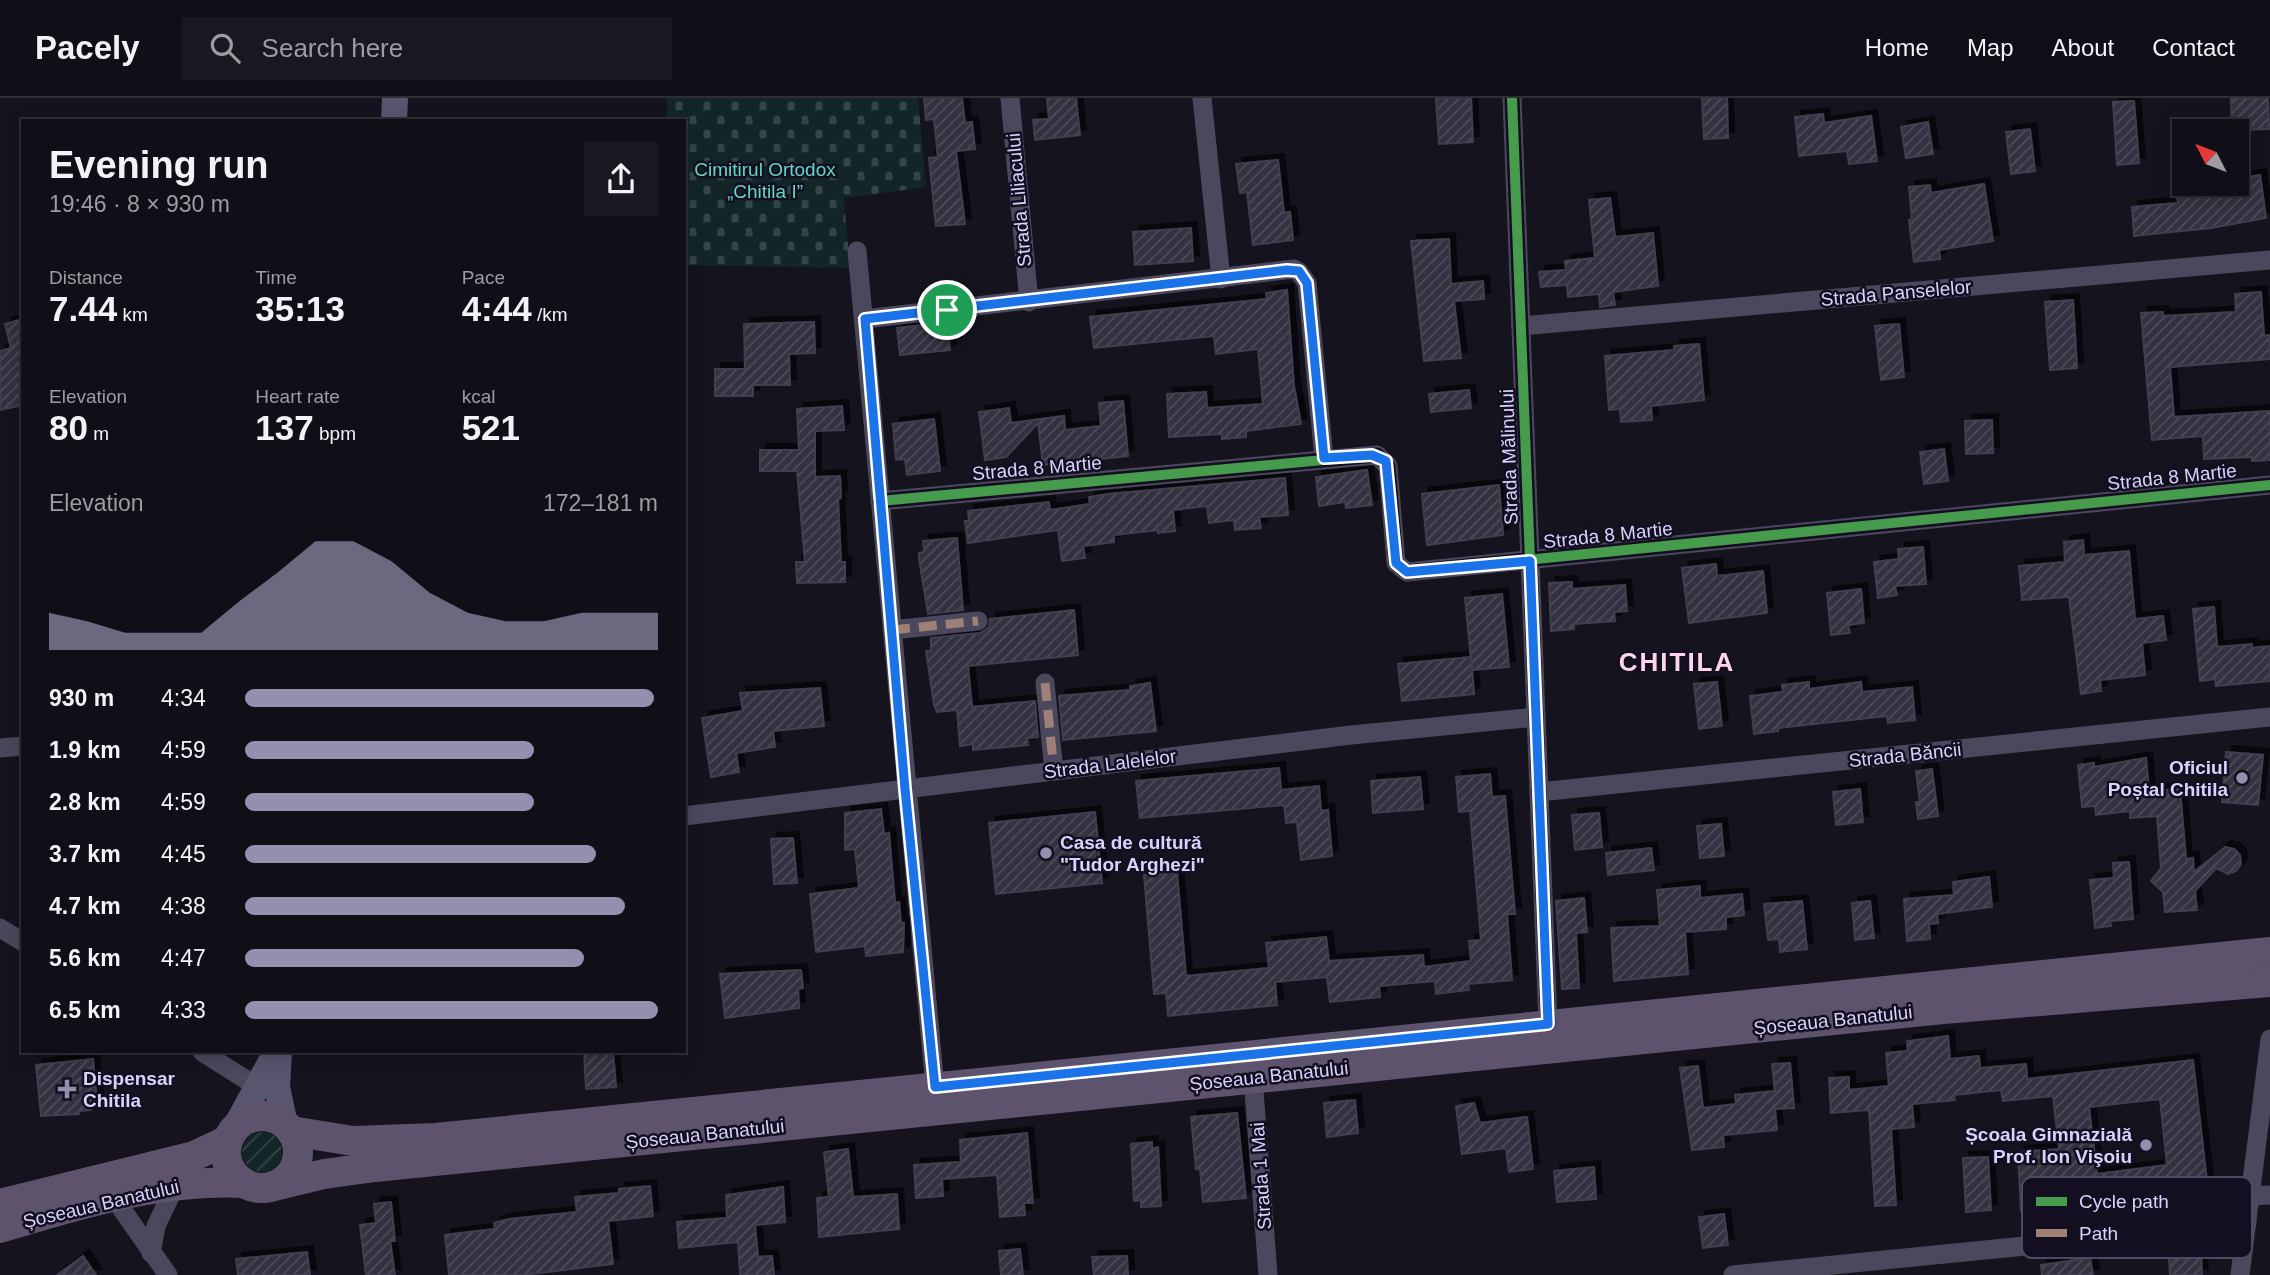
<!DOCTYPE html>
<meta charset="utf-8">
<style>
body{margin:0;font-family:Helvetica,sans-serif;background:#19171f;color:#f1f3f6;height:100vh;display:flex;flex-direction:column;font-size:26px;white-space:nowrap}
*{box-sizing:border-box;margin:0}
p{font-size:23px;color:#9c9ca1}
.icon{flex:none;width:38px;height:38px;fill:none;stroke:currentColor;stroke-width:2;stroke-linecap:round;stroke-linejoin:round}
.map{position:relative;flex:1;overflow:hidden}
.sheet{position:absolute;left:21px;top:21px;width:665px;height:934px;display:flex;flex-direction:column;background:#100e16;border-radius:0px;box-shadow:0 4px 18px #0003,0 0 0 2px #302e35}
.sheet>*{flex:none}
.needle{width:46px;rotate:312deg}
.tools{position:absolute;left:2172px;top:21px;display:grid;gap:14px}
.tools a{display:grid;place-items:center;width:77px;height:77px;border-radius:0px;background:#100e16;box-shadow:0 4px 18px #0003,0 0 0 2px #302e35;font-size:35px}
.pin{position:absolute;display:grid;place-items:center;width:60px;height:60px;color:#fff;margin:-30px;border:4px solid #fff;border-radius:50%;box-shadow:0 2px 7px #0007}
.round{display:grid;place-items:center;flex:none;width:74px;height:74px;border-radius:0px;background:#19171f}
.headline{display:flex;align-items:center;justify-content:space-between;height:119px;padding:0 28px}
h1{font-size:38px;font-weight:700;line-height:52px}
.figures{display:grid;grid-template-columns:repeat(3,1fr);gap:10px;height:119px;padding:7px 28px}
.figures div{display:grid;align-content:center}
.figures b{font-size:35px;font-weight:700}
.figures small{font-size:19px;font-weight:400}
.figures p{font-size:19px}
.chart{height:196px;padding:14px 28px}
.chart p{display:flex;justify-content:space-between}
.chart svg{width:100%;height:126px;margin-top:7px;fill:#948fae;opacity:.7}
ul{padding:0 28px;list-style:none;font-size:23px}
li{display:grid;grid-template-columns:112px 84px 1fr;align-items:center;height:52px}
li i{height:18px;border-radius:9px;background:#948fae}
header{display:flex;align-items:center;gap:42px;box-sizing:border-box;height:98px;padding:0 35px;background:#100e16;border-bottom:2px solid #302e35}
header strong{font-size:33px}
nav{display:flex;gap:38px;margin-inline-start:auto;font-size:24px}
.search{width:490px;height:63px;background:#19171f;display:flex;align-items:center;gap:18px;box-sizing:border-box;padding:0 24px;border-radius:0px;color:#9c9ca1;font-size:26px}
.map>svg:first-child{display:block}
.cemetery{fill:url(#cemetery-stones)}
.garden{fill:url(#garden-furrows)}
.building{fill:url(#building-hatch);stroke:#423e50;stroke-width:2;fill-rule:evenodd;filter:url(#shadow)}
.lines{fill:none;stroke-linecap:round;stroke-linejoin:round}
.minor{stroke:#4b485d;stroke-width:19}
.secondary{stroke:#58556f;stroke-width:26}
.primary{stroke:#5e536d;stroke-width:30}
.quiet{stroke:#9e8076;stroke-width:9;stroke-dasharray:18 9;stroke-linecap:butt}
.cycleway-casing{stroke:#130f21;stroke-width:15}
.cycleway{stroke:#469c4c;stroke-width:10}
.route-casing{stroke:#fff;stroke-width:14}
.route{stroke:#1a73e8;stroke-width:9}
.poi-dot{fill:#948fae;stroke:#130f21;stroke-width:2.5}
.labels{text-anchor:middle;dominant-baseline:central;stroke-width:5;stroke-linejoin:round;paint-order:stroke}
.park-label{font-size:19px;fill:#63d6c1;stroke:#130f21}
.street-label{font-size:19px;fill:#d9d2fc;stroke:#130f21}
.poi-label{font-size:19px;font-weight:bold;fill:#d9d2fc;stroke:#130f21;text-anchor:end}
.district-label{font-size:26px;font-weight:bold;letter-spacing:2px;fill:#fcd4eb;stroke:#130f21}
.key{fill:#130f21;stroke:#4e4a63;stroke-width:2}
.key-label{font-size:19px;fill:#d9d2fc}
</style>
<header>
<strong>Pacely</strong>
<div class="search"><svg class="icon" aria-label="search" viewBox="0 0 24 24"><circle cx="10" cy="10" r="6"/><path d="M15 15l6 6"/></svg>Search here</div>
<nav><a>Home</a><a>Map</a><a>About</a><a>Contact</a></nav>
</header>
<div class="map">
<svg width="2270" height="1177" viewBox="0 0 2270 1177">
<defs>
<pattern id="cemetery-stones" width="16" height="16" patternUnits="userSpaceOnUse" patternTransform="scale(1.75)"><rect width="16" height="16" fill="#122628"/><path d="M2 7V4a2 2 0 0 1 4 0v3zM10 15v-3a2 2 0 0 1 4 0v3z" fill="#344548"/></pattern>
<pattern id="garden-furrows" width="10" height="10" patternUnits="userSpaceOnUse" patternTransform="scale(1.75)"><rect width="10" height="10" fill="#122628"/><path d="M-1 1l2-2M0 10L10 0M9 11l2-2" fill="none" stroke="#344548"/></pattern>
<pattern id="building-hatch" width="6" height="6" patternUnits="userSpaceOnUse" patternTransform="scale(1.75)"><rect width="6" height="6" fill="#33313f"/><path d="M-1 1l2-2M0 6l6-6M5 7l2-2" fill="none" stroke="#504e5c"/></pattern>
<filter id="shadow"><feDropShadow dx="6" dy="-6" stdDeviation="0" flood-color="#0009"/></filter>
</defs>
<rect width="100%" height="100%" fill="#15131d"/>
<polygon class="cemetery" points="667,0 918,0 926,89 844,100 850,170 684,167 684,23 667,23"/>
<circle class="garden" cx="262" cy="1054" r="20"/>
<g class="building">
<polygon points="924,0 962,0 965,25 972,24 975,51 956,53 965,126 936,128 929,60 938,59 934,21 926,22"/>
<polygon points="1047,0 1076,0 1080,37 1035,42 1033,22 1049,21"/>
<polygon points="1436,0 1471,0 1473,44 1439,46"/>
<polygon points="1702,0 1727,0 1728,40 1704,41"/>
<polygon points="2231,0 2268,0 2269,31 2232,32"/>
<polygon points="2134,3 2139,65 2117,67 2113,4"/>
<polygon points="1823,16 1824,25 1871,18 1877,63 1849,66 1847,53 1799,58 1795,19"/>
<polygon points="1928,24 1933,56 1906,60 1901,29"/>
<polygon points="2030,31 2035,73 2011,76 2006,34"/>
<polygon points="1278,62 1284,115 1290,114 1293,142 1253,147 1247,94 1240,95 1236,66"/>
<polygon points="2260,77 2266,120 2211,130 2134,138 2132,109 2178,105 2177,92 2236,86 2236,81"/>
<polygon points="1984,86 1993,143 1939,152 1940,161 1914,164 1909,122 1912,121 1909,89 1930,87 1931,95"/>
<polygon points="1610,100 1615,139 1653,135 1658,188 1613,194 1615,207 1600,209 1599,196 1568,199 1567,187 1541,189 1539,174 1566,172 1565,163 1595,160 1589,102"/>
<polygon points="1191,130 1193,163 1135,167 1133,134"/>
<polygon points="1449,141 1451,186 1483,183 1484,201 1454,203 1461,260 1424,263 1411,143"/>
<polygon points="1287,192 1294,288 1301,326 1246,333 1246,339 1222,341 1222,336 1169,339 1167,296 1206,294 1207,310 1263,306 1258,251 1216,256 1214,238 1094,250 1090,219 1267,201 1266,195"/>
<polygon points="2261,194 2264,238 2270,237 2270,261 2170,269 2174,319 2270,313 2270,362 2252,363 2252,359 2204,361 2203,338 2152,342 2141,215 2163,214 2163,218 2236,214 2235,196"/>
<polygon points="2073,202 2077,270 2050,272 2045,204"/>
<polygon points="23,221 23,307 0,312 0,253 11,250 5,226"/>
<polygon points="814,224 815,255 789,256 790,287 753,287 753,298 715,298 715,271 745,271 744,226"/>
<polygon points="947,224 950,252 900,257 897,230"/>
<polygon points="1899,226 1904,279 1881,282 1875,228"/>
<polygon points="1699,246 1704,302 1651,308 1652,322 1621,324 1620,311 1609,312 1605,258 1674,252 1674,248"/>
<polygon points="1469,292 1471,310 1431,314 1429,296"/>
<polygon points="1123,303 1128,358 1043,367 1038,325 1006,359 985,362 979,314 1009,310 1011,325 1064,318 1065,332 1101,328 1099,305"/>
<polygon points="842,308 844,332 815,333 815,379 840,378 841,400 838,401 841,464 845,464 845,484 797,485 796,464 805,464 797,373 760,373 760,352 799,352 797,311"/>
<polygon points="934,321 940,373 907,377 905,361 896,362 893,326"/>
<polygon points="1992,322 1993,355 1966,356 1965,323"/>
<polygon points="1944,351 1948,383 1924,386 1920,354"/>
<polygon points="1367,372 1372,407 1346,410 1345,404 1319,408 1316,379"/>
<polygon points="1285,380 1288,417 1259,419 1261,430 1235,432 1234,422 1209,425 1207,408 1173,412 1175,433 1158,435 1158,432 1114,437 1114,444 1083,448 1085,460 1062,463 1058,432 968,445 965,423 969,423 968,413 1049,404 1050,412 1090,406 1089,399 1108,396"/>
<polygon points="1499,387 1503,437 1427,447 1422,396"/>
<polygon points="957,440 963,512 928,516 919,461 919,455 924,454 923,443"/>
<polygon points="2083,442 2084,457 2129,453 2135,521 2163,518 2166,542 2142,545 2145,577 2100,582 2101,593 2081,596 2069,499 2022,502 2019,468 2065,464 2064,444"/>
<polygon points="1923,449 1926,486 1895,488 1897,497 1878,500 1874,464 1899,461 1898,451"/>
<polygon points="1716,466 1717,478 1763,473 1767,515 1689,525 1682,470"/>
<polygon points="1572,484 1572,491 1625,487 1627,513 1614,514 1615,523 1574,526 1574,531 1551,533 1549,485"/>
<polygon points="1861,491 1864,525 1848,527 1850,535 1831,537 1827,495"/>
<polygon points="1502,496 1509,569 1472,572 1465,500"/>
<polygon points="2214,509 2217,549 2252,546 2252,550 2270,548 2270,583 2216,588 2215,581 2200,583 2193,511"/>
<polygon points="1074,512 1078,557 968,568 972,609 1035,603 1038,639 1027,640 1028,647 973,652 973,646 960,648 957,612 937,614 934,607 926,553 931,553 931,540 980,535 989,529 990,521"/>
<polygon points="1471,559 1474,596 1402,603 1398,566"/>
<polygon points="1717,584 1722,628 1699,631 1694,586"/>
<polygon points="1809,584 1809,591 1861,584 1862,594 1912,589 1915,622 1888,625 1887,618 1778,630 1778,633 1754,636 1750,598 1783,594 1782,587"/>
<polygon points="1150,585 1156,633 1063,642 1059,598 1130,592 1130,588"/>
<polygon points="820,590 824,628 773,633 775,649 736,655 739,674 711,679 702,620 743,613 740,595"/>
<polygon points="2226,654 2263,657 2258,707 2222,704"/>
<polygon points="2146,660 2149,693 2180,691 2186,761 2193,760 2194,774 2225,749 2234,751 2240,757 2241,766 2236,773 2228,776 2216,770 2195,793 2197,812 2165,814 2163,794 2151,783 2161,770 2157,718 2130,720 2130,713 2096,717 2095,708 2082,709 2078,667 2094,665 2094,669"/>
<polygon points="1279,670 1281,692 1319,688 1321,713 1328,712 1332,758 1301,762 1297,724 1286,725 1284,707 1140,720 1136,683"/>
<polygon points="1932,671 1938,718 1918,721 1916,704 1920,704 1916,673"/>
<polygon points="1490,676 1492,699 1505,698 1515,816 1507,816 1512,882 1468,886 1469,892 1436,896 1435,883 1379,888 1380,899 1330,904 1327,879 1275,884 1277,907 1168,918 1166,895 1154,896 1144,777 1177,774 1186,878 1269,870 1266,845 1326,839 1329,863 1423,857 1424,869 1471,863 1469,843 1481,842 1470,713 1459,714 1456,679"/>
<polygon points="1420,679 1423,711 1373,715 1371,683"/>
<polygon points="1860,691 1863,724 1836,727 1833,694"/>
<polygon points="881,711 884,736 889,735 895,805 899,804 901,825 904,825 903,854 866,858 865,848 816,854 810,796 859,790 855,751 845,752 845,715"/>
<polygon points="1095,714 1102,785 996,796 989,725"/>
<polygon points="1599,715 1602,749 1575,752 1572,717"/>
<polygon points="1721,726 1724,758 1700,760 1697,728"/>
<polygon points="793,740 797,785 774,786 771,741"/>
<polygon points="1651,750 1654,772 1608,777 1606,755"/>
<polygon points="2129,764 2133,821 2110,823 2111,828 2095,830 2090,782 2114,780 2113,765"/>
<polygon points="1989,779 1992,809 1937,816 1938,825 1929,826 1930,841 1907,843 1904,801 1954,797 1953,784"/>
<polygon points="1700,788 1700,800 1742,796 1744,817 1726,819 1726,831 1685,834 1688,876 1614,883 1611,830 1660,828 1657,792"/>
<polygon points="1584,800 1587,834 1576,835 1579,890 1562,891 1556,803"/>
<polygon points="1802,803 1807,851 1780,854 1779,841 1768,842 1764,806"/>
<polygon points="1870,803 1874,840 1855,842 1852,805"/>
<polygon points="801,872 803,890 798,891 799,910 725,920 720,876"/>
<path d="M1948,938L1950,961L1979,958L1980,970L2026,966L2027,981L2193,962L2210,1109L2174,1113L2173,1101L2066,1114V1110L2021,1113L2018,1054L2059,1051L2053,998L2003,1003L2001,992L1954,997L1955,1002L1912,1006L1914,1029L1891,1031L1896,1107L1875,1108L1869,1012L1831,1015L1829,980L1849,979V992L1889,988L1886,955L1908,953L1907,943ZM2160,1001L2167,1067L2097,1076L2089,1009Z"/>
<polygon points="584,954 613,954 616,989 586,991"/>
<polygon points="93,961 97,1002 90,1002 91,1012 78,1013 79,1016 41,1018 36,967"/>
<polygon points="1790,965 1794,1010 1775,1011 1777,1032 1723,1037 1724,1049 1692,1052 1680,970 1698,968 1703,1010 1736,1006 1735,997 1775,993 1772,966"/>
<polygon points="1355,1002 1358,1035 1327,1039 1324,1005"/>
<polygon points="1474,1005 1480,1025 1527,1019 1533,1071 1509,1074 1506,1050 1462,1056 1456,1008"/>
<polygon points="1237,1015 1246,1100 1203,1104 1200,1071 1196,1071 1191,1019"/>
<polygon points="1027,1035 1033,1105 1024,1105 1025,1117 1000,1119 997,1077 942,1081 943,1098 916,1100 914,1067 961,1064 960,1042"/>
<polygon points="1152,1044 1152,1051 1158,1049 1161,1108 1141,1109 1141,1102 1134,1103 1131,1046"/>
<polygon points="848,1051 853,1099 897,1096 899,1131 819,1139 817,1100 829,1099 824,1054"/>
<polygon points="1988,1059 1991,1112 1966,1114 1963,1060"/>
<polygon points="1594,1069 1596,1101 1557,1104 1554,1073"/>
<polygon points="650,1088 653,1118 608,1123 613,1166 523,1177 449,1177 445,1137 495,1131 494,1125 509,1121 577,1114 575,1099 619,1095 619,1091"/>
<polygon points="783,1089 785,1124 755,1127 758,1159 772,1158 774,1177 740,1177 738,1144 679,1150 677,1124 727,1120 726,1097"/>
<polygon points="391,1104 395,1143 390,1143 395,1177 366,1177 360,1127 376,1125 374,1106"/>
<polygon points="1724,1116 1728,1147 1703,1150 1699,1119"/>
<polygon points="1020,1151 1023,1177 1001,1177 999,1153"/>
<polygon points="307,1154 310,1177 238,1177 236,1161"/>
<polygon points="2201,1157 2202,1177 2170,1177 2169,1158"/>
<polygon points="83,1158 96,1177 57,1177"/>
<polygon points="1127,1158 1128,1177 1094,1177 1092,1159"/>
<polygon points="2090,1160 2093,1177 2042,1177 2041,1167"/>
</g>
<g class="lines">
<g class="minor">
<polyline points="1010,0 1029,204"/>
<polyline points="1202,0 1221,181"/>
<polyline points="1512,0 1548,926"/>
<polyline points="857,153 935,989"/>
<polyline points="865,221 1294,171 1299,174 1307,185 1324,360"/>
<polyline points="1521,228 2270,162"/>
<polyline points="880,403 1377,357 1388,368 1396,465 1407,474 2270,387"/>
<polyline points="892,532 978,523"/>
<polyline points="1045,585 1054,673"/>
<polyline points="0,650 23,648"/>
<polyline points="1539,694 2270,619"/>
<polyline points="684,718 1351,637 1536,619"/>
<polyline points="0,830 23,844"/>
<polyline points="202,954 256,988"/>
<polyline points="1253,980 1268,1177"/>
<polyline points="2250,1098 2270,1097"/>
<polyline points="114,1100 168,1177"/>
<polyline points="151,1155 156,1128 175,1088"/>
<polyline points="1733,1177 2247,1126"/>
<polyline points="2240,1177 2270,941"/>
</g>
<g class="secondary">
<polyline points="394,23 395,0"/>
<polyline points="279,954 277,989 285,1027"/>
<polyline points="235,1030 276,954"/>
</g>
<g class="primary">
<circle cx="262" cy="1054" r="36"/>
<polyline points="291,1033 353,1043 436,1040 2270,854"/>
<polyline points="270,1089 324,1076 375,1069 1943,911 2270,884"/>
<polyline points="0,1106 194,1058 228,1042"/>
<path d="M0,1130C78,1106 162,1081 244,1085"/>
</g>
<g class="quiet">
<polyline points="892,532 978,523"/>
<polyline points="1045,585 1054,673"/>
</g>
<defs>
<g id="cycleway">
<polyline points="1512,0 1548,926"/>
<polyline points="880,403 1377,357 1388,368 1396,465 1407,474 2270,387"/>
</g>
</defs>
<use href="#cycleway" class="cycleway-casing"/>
<use href="#cycleway" class="cycleway"/>
</g>
<g class="lines">
<defs>
<polygon id="route" points="1287,172 1299,173 1307,185 1324,360 1372,357 1386,363 1396,465 1407,474 1530,463 1548,926 935,989 905,691 865,221"/>
</defs>
<use href="#route" class="route-casing"/>
<use href="#route" class="route"/>
</g>
<g class="poi-dot">
<circle cx="2242" cy="680" r="7"/>
<circle cx="1046" cy="755" r="7"/>
<path d="M63.5 980.5h7v7h7v7h-7v7h-7v-7h-7v-7h7z"/>
<circle cx="2146" cy="1047" r="7"/>
</g>
<g class="labels">
<g class="park-label">
<text x="765" y="71">Cimitirul Ortodox<tspan x="765" dy="22">„Chitila I”</tspan></text>
</g>
<g class="street-label">
<text transform="translate(1019 102) rotate(-95)">Strada Liliacului</text>
<text transform="translate(1896 195) rotate(-5)">Strada Panselelor</text>
<text transform="translate(1509 359) rotate(-92)">Strada Mălinului</text>
<text transform="translate(1037 370) rotate(-5)">Strada 8 Martie</text>
<text transform="translate(2172 379) rotate(-6)">Strada 8 Martie</text>
<text transform="translate(1608 437) rotate(-6)">Strada 8 Martie</text>
<text transform="translate(1905 657) rotate(-6)">Strada Băncii</text>
<text transform="translate(1110 666) rotate(-7)">Strada Lalelelor</text>
<text transform="translate(1833 922) rotate(-6)">Șoseaua Banatului</text>
<text transform="translate(1269 978) rotate(-6)">Șoseaua Banatului</text>
<text transform="translate(705 1036) rotate(-6)">Șoseaua Banatului</text>
<text transform="translate(1261 1078) rotate(-94)">Strada 1 Mai</text>
<text transform="translate(101 1106) rotate(-13)">Șoseaua Banatului</text>
</g>
<g class="poi-label">
<text x="2228" y="669">Oficiul<tspan x="2228" dy="22">Poștal Chitila</tspan></text>
<text x="1060" y="744" text-anchor="start">Casa de cultură<tspan x="1060" dy="22">"Tudor Arghezi"</tspan></text>
<text x="83" y="980" text-anchor="start">Dispensar<tspan x="83" dy="22">Chitila</tspan></text>
<text x="2132" y="1036">Școala Gimnazială<tspan x="2132" dy="22">Prof. Ion Vişoiu</tspan></text>
</g>
<g class="district-label">
<text x="1677" y="564">CHITILA</text>
</g>
</g>
<rect x="2022" y="1079" width="230" height="81" rx="10" class="key"/>
<rect x="2036" y="1099" width="31" height="9" fill="#469c4c"/>
<rect x="2036" y="1131" width="31" height="8" fill="#9e8076"/>
<g class="key-label">
<text x="2079" y="1110">Cycle path</text>
<text x="2079" y="1142">Path</text>
</g>
</svg>
<div class="tools">
<a><svg class="needle" viewBox="-14 -14 28 28"><path d="M0-13l5 13h-10z" fill="#e53935"/><path d="M0 13l5-13h-10z" fill="#9c9ca1"/></svg></a>
</div>
<div class="pin" style="left:947px;top:212px;background:#1e9e55"><svg class="icon" aria-label="arrive" viewBox="0 0 24 24"><path d="M6 21V4h12l-3 4 3 4H6"/></svg></div>
<section class="sheet">
<div class="headline"><div><h1>Evening run</h1><p>19:46 · 8 × 930 m</p></div><a class="round"><svg class="icon" aria-label="share" viewBox="0 0 24 24"><path d="M12 15V3M7 8l5-5 5 5M5 13v7h14v-7"/></svg></a></div>
<div class="figures">
<div><p>Distance</p><b>7.44<small> km</small></b></div>
<div><p>Time</p><b>35:13</b></div>
<div><p>Pace</p><b>4:44<small> /km</small></b></div>
</div>
<div class="figures">
<div><p>Elevation</p><b>80<small> m</small></b></div>
<div><p>Heart rate</p><b>137<small> bpm</small></b></div>
<div><p>kcal</p><b>521</b></div>
</div>
<div class="chart"><p><span>Elevation</span>172–181 m</p>
<svg viewBox="0 0 160 44" preserveAspectRatio="none"><path d="M0 44V31L10 34L20 38L30 38L40 38L50 27L60 17L70 6L80 6L90 13L100 24L110 31L120 34L130 34L140 31L150 31L160 31V44z"/></svg>
</div>
<ul>
<li><b>930 m</b>4:34<i style="width:99%"></i></li>
<li><b>1.9 km</b>4:59<i style="width:70%"></i></li>
<li><b>2.8 km</b>4:59<i style="width:70%"></i></li>
<li><b>3.7 km</b>4:45<i style="width:85%"></i></li>
<li><b>4.7 km</b>4:38<i style="width:92%"></i></li>
<li><b>5.6 km</b>4:47<i style="width:82%"></i></li>
<li><b>6.5 km</b>4:33<i style="width:100%"></i></li>
</ul>
</section>
</div>
